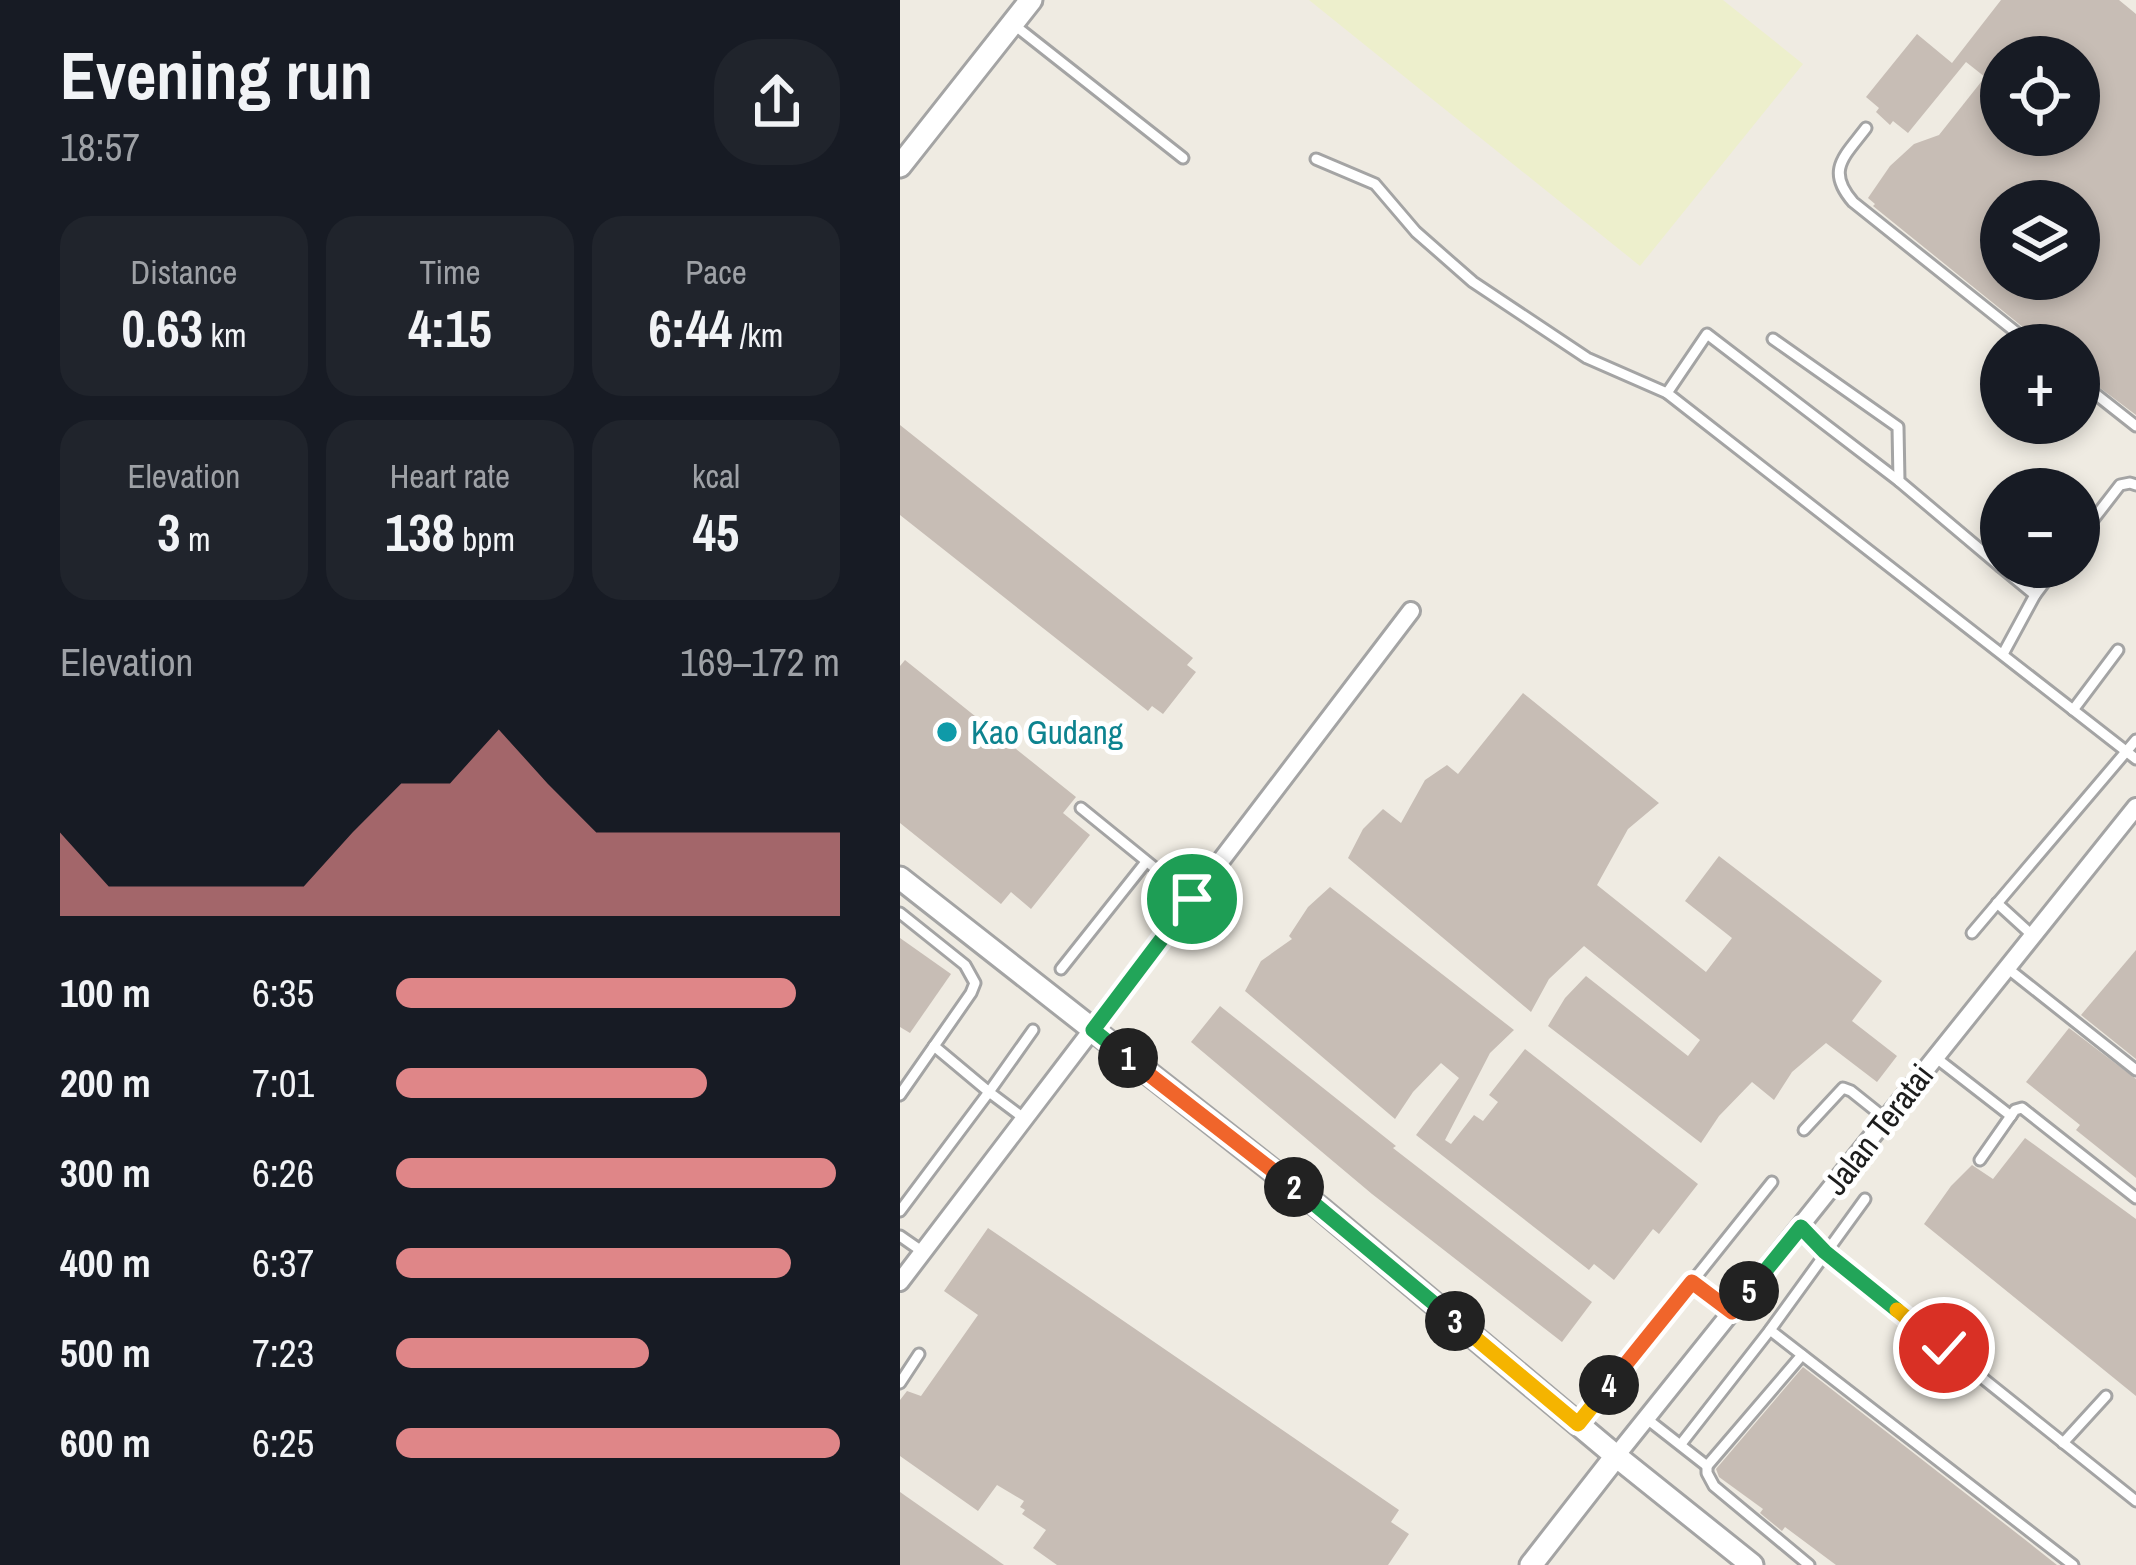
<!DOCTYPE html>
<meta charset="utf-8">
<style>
body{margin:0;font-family:"Archivo Narrow",sans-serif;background:#20242c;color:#f1f3f6;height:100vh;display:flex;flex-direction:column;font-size:45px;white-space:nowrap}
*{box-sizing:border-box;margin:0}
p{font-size:39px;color:#9ea1a6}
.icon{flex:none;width:66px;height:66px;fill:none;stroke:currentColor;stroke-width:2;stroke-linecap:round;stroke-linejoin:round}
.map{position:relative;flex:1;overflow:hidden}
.sheet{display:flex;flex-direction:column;background:#171b24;width:900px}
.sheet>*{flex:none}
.controls{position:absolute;left:1080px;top:36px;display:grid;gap:24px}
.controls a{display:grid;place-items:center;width:120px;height:120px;border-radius:50%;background:#171b24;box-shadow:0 6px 18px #0003;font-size:60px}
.pin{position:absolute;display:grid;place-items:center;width:102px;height:102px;color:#fff;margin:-51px;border:6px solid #fff;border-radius:50%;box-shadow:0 3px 12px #0007}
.km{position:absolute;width:60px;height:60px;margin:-30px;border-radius:50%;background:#222;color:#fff;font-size:33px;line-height:60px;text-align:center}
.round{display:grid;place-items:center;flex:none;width:126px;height:126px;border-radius:48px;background:#20242c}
.headline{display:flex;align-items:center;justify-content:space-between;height:204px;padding:0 60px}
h1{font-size:66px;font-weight:800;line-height:90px}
.stats{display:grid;grid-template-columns:repeat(3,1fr);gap:18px;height:204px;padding:12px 60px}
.stats div{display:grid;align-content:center;border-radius:30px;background:#20242c;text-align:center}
.stats b{font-size:51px;font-weight:800}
.stats small{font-size:33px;font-weight:400}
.stats p{font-size:33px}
.chart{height:336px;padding:24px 60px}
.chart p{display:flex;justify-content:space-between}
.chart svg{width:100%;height:216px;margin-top:12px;fill:#df8688;opacity:.7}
ul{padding:0 60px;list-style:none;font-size:39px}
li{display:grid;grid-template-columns:192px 144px 1fr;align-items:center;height:90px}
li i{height:30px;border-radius:15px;background:#df8688}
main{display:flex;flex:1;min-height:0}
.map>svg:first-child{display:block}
.farmland{fill:#edefcc}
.building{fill:#c7bdb5;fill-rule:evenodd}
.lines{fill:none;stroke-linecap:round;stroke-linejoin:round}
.service-casing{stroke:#a4a4a4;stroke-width:15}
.minor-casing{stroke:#a4a4a4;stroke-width:22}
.tertiary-casing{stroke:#a4a4a4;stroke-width:27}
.service{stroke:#fff;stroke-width:9}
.minor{stroke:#fff;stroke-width:16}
.tertiary{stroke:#fff;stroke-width:21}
.split-1-casing{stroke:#fff;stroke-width:24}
.split-2-casing{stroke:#fff;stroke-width:24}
.split-3-casing{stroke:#fff;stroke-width:24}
.split-4-casing{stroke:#fff;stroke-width:24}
.split-5-casing{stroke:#fff;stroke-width:24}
.split-6-casing{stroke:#fff;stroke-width:24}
.split-7-casing{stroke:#fff;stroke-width:24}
.split-1{stroke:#22a559;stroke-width:15}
.split-2{stroke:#f0652b;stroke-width:15}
.split-3{stroke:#22a559;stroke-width:15}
.split-4{stroke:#f5b400;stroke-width:15}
.split-5{stroke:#f0652b;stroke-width:15}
.split-6{stroke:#22a559;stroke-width:15}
.split-7{stroke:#f5b400;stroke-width:15}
.culture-dot{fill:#0f9aa8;stroke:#fff;stroke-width:4.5}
.labels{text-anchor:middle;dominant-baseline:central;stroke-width:10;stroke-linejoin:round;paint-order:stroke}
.culture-label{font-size:33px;fill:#0d838f;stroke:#fff;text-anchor:start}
.street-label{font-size:33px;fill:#1d1d1d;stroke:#fff}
</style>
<main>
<section class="sheet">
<div class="headline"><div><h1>Evening run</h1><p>18:57</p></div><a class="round"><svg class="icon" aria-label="share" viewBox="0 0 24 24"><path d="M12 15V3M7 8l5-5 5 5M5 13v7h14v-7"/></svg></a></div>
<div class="stats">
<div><p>Distance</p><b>0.63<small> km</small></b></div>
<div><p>Time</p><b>4:15</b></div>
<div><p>Pace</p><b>6:44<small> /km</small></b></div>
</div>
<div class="stats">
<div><p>Elevation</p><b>3<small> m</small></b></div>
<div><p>Heart rate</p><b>138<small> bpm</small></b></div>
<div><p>kcal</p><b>45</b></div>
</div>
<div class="chart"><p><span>Elevation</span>169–172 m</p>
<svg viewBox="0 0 160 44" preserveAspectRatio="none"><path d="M0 44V27L10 38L20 38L30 38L40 38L50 38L60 27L70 17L80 17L90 6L100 17L110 27L120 27L130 27L140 27L150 27L160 27V44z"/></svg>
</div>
<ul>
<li><b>100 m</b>6:35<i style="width:90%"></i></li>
<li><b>200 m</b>7:01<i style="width:70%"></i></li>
<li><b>300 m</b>6:26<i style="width:99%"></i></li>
<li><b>400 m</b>6:37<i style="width:89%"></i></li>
<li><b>500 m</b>7:23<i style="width:57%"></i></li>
<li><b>600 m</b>6:25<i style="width:100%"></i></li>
</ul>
</section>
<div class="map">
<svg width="1236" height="1565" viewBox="0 0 1236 1565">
<rect width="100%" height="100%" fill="#efebe2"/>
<polygon class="farmland" points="409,0 823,0 903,64 740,266"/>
<g class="building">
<path d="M1101,0H1219L1236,14V415L1179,372V345H1145L973,206L975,204L968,198L990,166L1014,144L1039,135L1085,77L1066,62L1008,133L993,121L990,125L976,112L979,108L966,97L1017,34L1052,63ZM1101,57H1179V135H1101ZM1101,201H1179V279H1101Z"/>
<polygon points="0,425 293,658 287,665 296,672 263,714 252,706 248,711 0,515"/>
<polygon points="5,660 176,797 163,813 190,835 131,909 111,892 101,904 0,823 0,666"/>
<polygon points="623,693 759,803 728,829 697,885 806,972 832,938 785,901 819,856 982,981 952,1021 997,1056 977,1082 926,1043 892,1072 874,1100 852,1082 819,1116 801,1143 648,1026 665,998 686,976 788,1056 800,1040 684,946 649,979 631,1012 448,858 463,829 483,809 501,823 525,780 547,765 558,774"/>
<polygon points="430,887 614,1030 590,1053 545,1140 551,1144 574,1115 583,1121 598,1102 589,1095 625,1049 798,1184 759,1234 753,1229 714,1280 694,1264 689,1270 516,1135 559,1078 541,1063 513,1092 495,1119 345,991 361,961 392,939 389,936 408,907"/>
<polygon points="0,938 51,974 10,1033 0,1027"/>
<polygon points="1236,950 1236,1059 1181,1015"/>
<polygon points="320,1006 496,1146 493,1148 692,1302 662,1342 472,1194 291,1042"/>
<polygon points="1169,1028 1236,1079 1236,1178 1176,1130 1180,1125 1126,1082"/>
<polygon points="1125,1138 1236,1219 1236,1396 1024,1224 1051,1186 1072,1165 1093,1179"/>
<polygon points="88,1228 499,1510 491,1522 509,1534 488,1565 157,1565 133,1548 146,1530 122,1514 125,1510 120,1507 124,1501 97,1485 78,1511 0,1456 0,1400 7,1391 21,1396 78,1315 44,1291"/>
<polygon points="903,1367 1128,1542 1157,1565 936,1565 885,1527 882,1531 860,1513 863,1509 819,1477 816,1469"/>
<polygon points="0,1492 104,1565 0,1565"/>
</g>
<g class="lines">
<defs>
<g id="service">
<polyline points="113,24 283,158"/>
<path d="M966,128C945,156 925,170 953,202L1132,345"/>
<polyline points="416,159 475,184 516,232 573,282 687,358 767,393 1236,759"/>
<polyline points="873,339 998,427 999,481 1101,567"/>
<polyline points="1179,381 1236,426"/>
<polyline points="767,393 807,334 999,481"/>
<polyline points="1179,538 1220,485 1230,483 1236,485"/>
<polyline points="1101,567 1135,595 1103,654"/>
<polyline points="1135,595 1156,567"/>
<polyline points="1173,710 1218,650"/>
<polyline points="181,808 293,899"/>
<polyline points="1097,903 1132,935"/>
<polyline points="0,913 65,965 75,983 71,993 0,1095"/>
<polyline points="1072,933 1236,740"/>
<polyline points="1106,967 1236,1070"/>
<polyline points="161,969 246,862"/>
<polyline points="34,1046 89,1092 133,1030"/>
<polyline points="1035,1057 1111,1116"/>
<polyline points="904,1130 943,1088 951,1091 986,1119"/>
<polyline points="1080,1160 1115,1110 1122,1108 1236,1198"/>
<polyline points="0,1211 89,1092 125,1119"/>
<polyline points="901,1227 925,1252 1236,1501"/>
<polyline points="0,1236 23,1252"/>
<polyline points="792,1282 872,1182"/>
<polyline points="870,1330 1173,1565"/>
<polyline points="0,1383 19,1354"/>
<polyline points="747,1419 807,1466 902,1355"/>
<polyline points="678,1424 792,1282 832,1313"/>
<polyline points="1163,1443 1206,1396"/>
<polyline points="781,1444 870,1330 965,1199"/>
<polyline points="807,1466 807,1473 814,1486 909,1565"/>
</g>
<g id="minor">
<polyline points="0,1282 511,611"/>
<polyline points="716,1456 1236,807"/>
</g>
<g id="tertiary">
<polyline points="0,166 131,0"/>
<polyline points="0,878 420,1208 716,1456 852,1565"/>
<polyline points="631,1565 716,1456"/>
</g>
</defs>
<use href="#service" class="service-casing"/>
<use href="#minor" class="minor-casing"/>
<use href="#tertiary" class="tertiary-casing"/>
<use href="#service" class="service"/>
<use href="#minor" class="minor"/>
<use href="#tertiary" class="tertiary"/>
</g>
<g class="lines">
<defs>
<polyline id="split-1" points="228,1058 193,1030 292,899"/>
<polyline id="split-2" points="228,1058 394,1187"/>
<polyline id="split-3" points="394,1187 555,1321"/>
<polyline id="split-4" points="555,1321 678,1424 709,1385"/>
<polyline id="split-5" points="709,1385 792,1282 832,1312 849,1291"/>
<polyline id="split-6" points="849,1291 901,1227 925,1252 997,1310"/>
<polyline id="split-7" points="997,1310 1044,1348"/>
</defs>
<use href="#split-1" class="split-1-casing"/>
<use href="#split-2" class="split-2-casing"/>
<use href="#split-3" class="split-3-casing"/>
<use href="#split-4" class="split-4-casing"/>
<use href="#split-5" class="split-5-casing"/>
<use href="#split-6" class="split-6-casing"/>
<use href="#split-7" class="split-7-casing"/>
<use href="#split-1" class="split-1"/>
<use href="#split-2" class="split-2"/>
<use href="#split-3" class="split-3"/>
<use href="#split-4" class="split-4"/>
<use href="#split-5" class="split-5"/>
<use href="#split-6" class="split-6"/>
<use href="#split-7" class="split-7"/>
</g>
<circle class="culture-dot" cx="47" cy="732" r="12"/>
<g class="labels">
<g class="culture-label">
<text x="71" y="732">Kao Gudang</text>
</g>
<g class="street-label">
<text transform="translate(978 1129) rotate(-52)">Jalan Teratai</text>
</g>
</g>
</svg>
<div class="controls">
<a><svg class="icon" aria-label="locate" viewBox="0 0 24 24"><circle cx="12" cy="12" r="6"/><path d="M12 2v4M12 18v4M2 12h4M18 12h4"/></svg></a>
<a><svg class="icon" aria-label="layers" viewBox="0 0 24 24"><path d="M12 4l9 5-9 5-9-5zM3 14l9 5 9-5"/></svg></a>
<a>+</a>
<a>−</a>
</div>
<div class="pin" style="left:292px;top:899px;background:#1e9e55"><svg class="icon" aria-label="arrive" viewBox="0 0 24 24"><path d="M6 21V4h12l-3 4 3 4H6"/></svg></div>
<div class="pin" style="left:1044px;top:1348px;background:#d93025"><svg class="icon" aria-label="check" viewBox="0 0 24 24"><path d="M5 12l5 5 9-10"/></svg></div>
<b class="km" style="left:228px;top:1058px">1</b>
<b class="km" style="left:394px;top:1187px">2</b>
<b class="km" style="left:555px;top:1321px">3</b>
<b class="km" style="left:709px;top:1385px">4</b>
<b class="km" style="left:849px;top:1291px">5</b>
</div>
</main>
